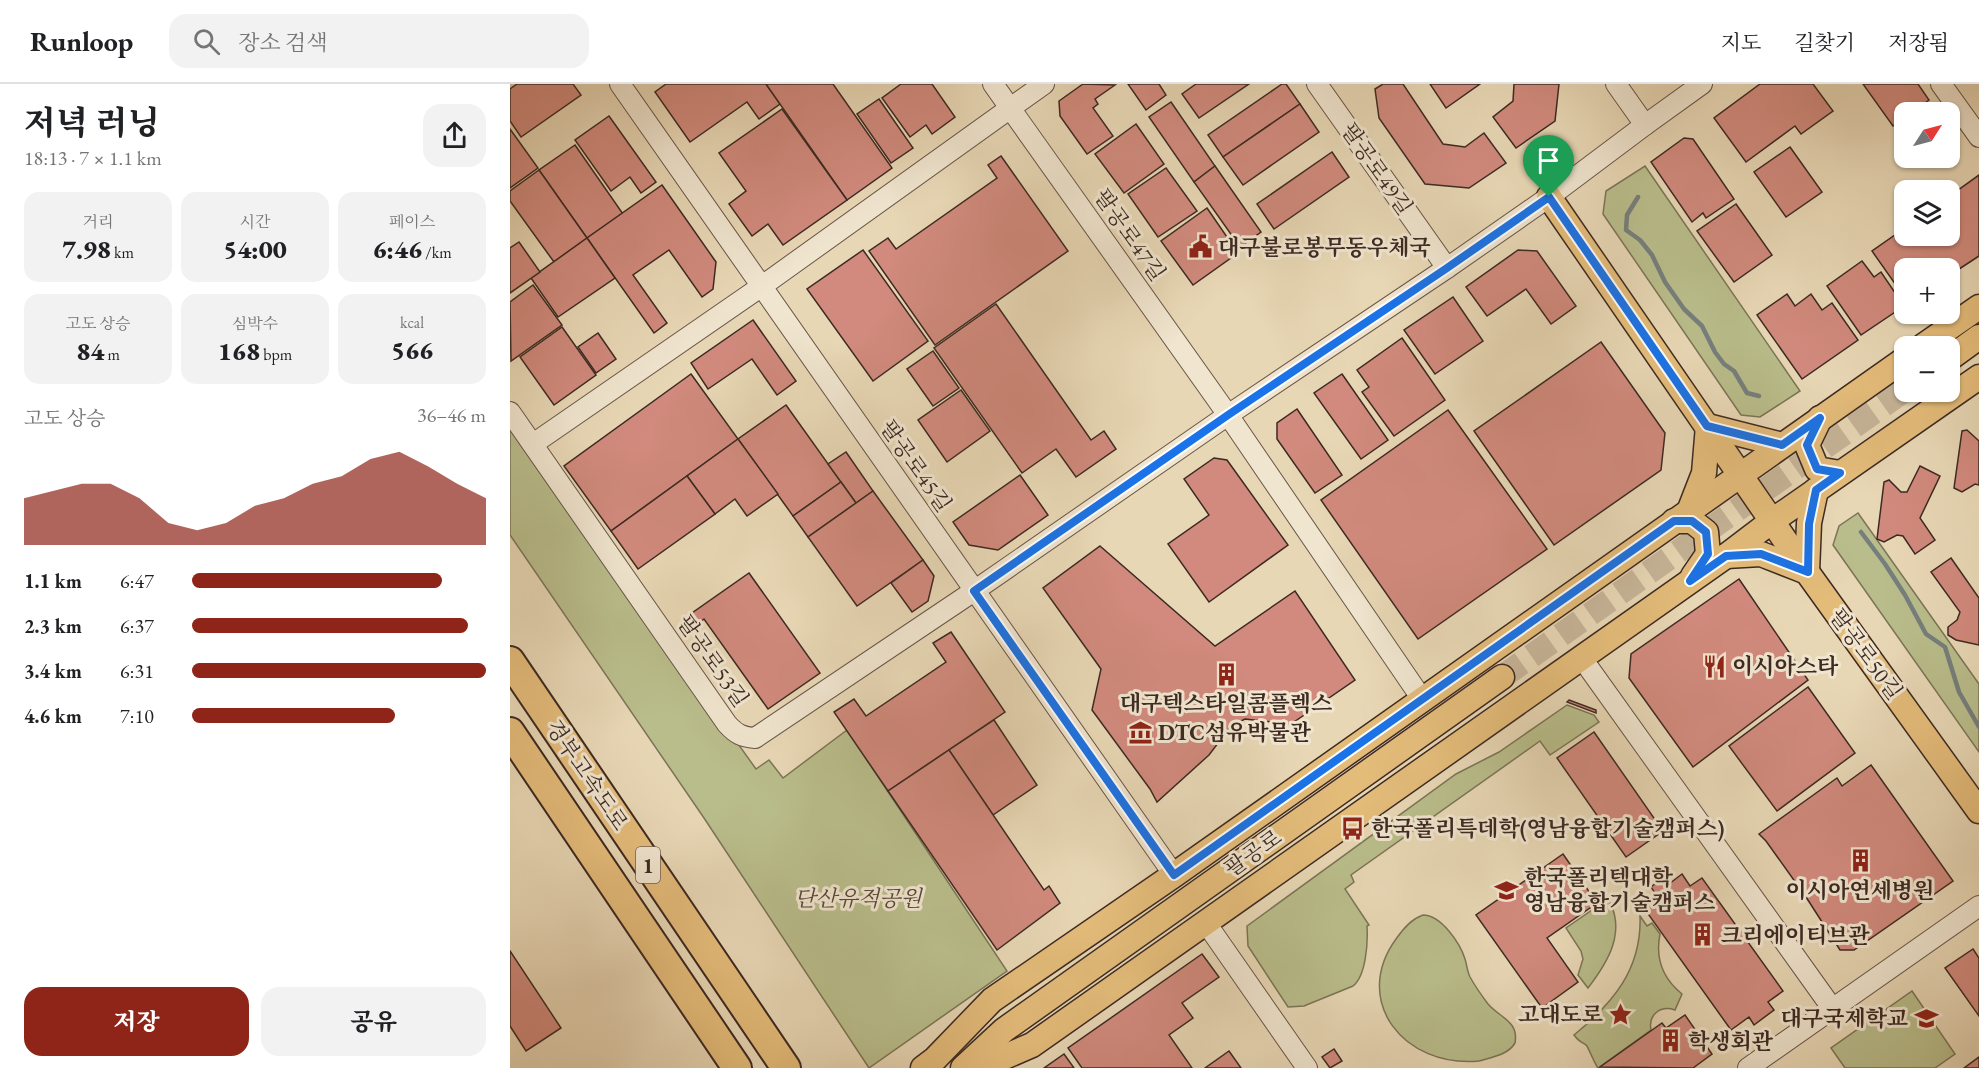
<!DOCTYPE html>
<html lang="ko">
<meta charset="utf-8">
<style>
body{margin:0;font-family:"EB Garamond","Noto Serif KR",serif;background:#f2f2f2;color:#202124;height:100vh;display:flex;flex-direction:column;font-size:22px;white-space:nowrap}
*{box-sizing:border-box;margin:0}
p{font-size:20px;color:#757577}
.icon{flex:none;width:33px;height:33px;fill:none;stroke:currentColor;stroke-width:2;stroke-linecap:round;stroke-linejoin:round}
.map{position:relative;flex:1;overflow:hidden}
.drawer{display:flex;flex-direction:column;background:#fff;width:510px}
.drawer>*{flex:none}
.needle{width:39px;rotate:54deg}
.buttons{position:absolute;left:1384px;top:18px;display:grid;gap:12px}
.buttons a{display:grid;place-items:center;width:66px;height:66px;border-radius:12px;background:#fff;box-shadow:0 2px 4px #0004;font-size:30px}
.pin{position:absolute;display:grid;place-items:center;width:51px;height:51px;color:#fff;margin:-62px -26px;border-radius:50% 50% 50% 0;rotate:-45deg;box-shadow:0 0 6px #0007}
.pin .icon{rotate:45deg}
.round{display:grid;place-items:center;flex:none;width:63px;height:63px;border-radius:18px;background:#f2f2f2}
.headline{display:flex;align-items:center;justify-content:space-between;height:102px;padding:0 24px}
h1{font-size:33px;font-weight:800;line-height:45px}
.stats{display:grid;grid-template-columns:repeat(3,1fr);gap:9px;height:102px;padding:6px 24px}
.stats div{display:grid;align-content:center;border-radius:15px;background:#f2f2f2;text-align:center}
.stats b{font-size:26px;font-weight:800}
.stats small{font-size:16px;font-weight:400}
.stats p{font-size:16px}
.chart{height:168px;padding:12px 24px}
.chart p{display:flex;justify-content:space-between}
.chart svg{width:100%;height:108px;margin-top:6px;fill:#8f2418;opacity:.7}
.action{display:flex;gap:12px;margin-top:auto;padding:12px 24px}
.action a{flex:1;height:69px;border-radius:18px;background:#8f2418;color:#fff;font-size:24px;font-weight:800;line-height:69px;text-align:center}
.action a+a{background:#f2f2f2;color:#202124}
ul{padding:0 24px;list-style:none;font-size:20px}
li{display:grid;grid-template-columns:96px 72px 1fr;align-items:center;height:45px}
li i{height:15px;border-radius:8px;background:#8f2418}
header{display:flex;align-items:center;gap:36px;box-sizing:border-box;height:84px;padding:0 30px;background:#fff;border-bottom:2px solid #e0e0e0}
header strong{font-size:28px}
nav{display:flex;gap:33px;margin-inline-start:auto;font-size:21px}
.search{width:420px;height:54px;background:#f2f2f2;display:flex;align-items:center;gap:15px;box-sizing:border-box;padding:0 21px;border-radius:18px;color:#757577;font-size:22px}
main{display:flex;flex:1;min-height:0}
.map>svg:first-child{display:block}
.green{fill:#b9bd8b;stroke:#7b7457;stroke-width:1.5}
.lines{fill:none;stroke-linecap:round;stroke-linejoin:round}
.stream{stroke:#767f7d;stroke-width:4.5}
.building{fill:#d18a7d;stroke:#3d2a23;stroke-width:1.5}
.major-tunnel{stroke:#c6b498;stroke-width:24;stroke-dasharray:24 12;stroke-linecap:butt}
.minor-casing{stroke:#685548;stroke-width:22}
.major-casing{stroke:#3d2a23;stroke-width:27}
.highway-casing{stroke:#3d2a23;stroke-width:32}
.minor{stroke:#f0e5cf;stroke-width:20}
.major{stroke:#e4bc7a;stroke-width:24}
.highway{stroke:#e4bc7a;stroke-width:28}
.route-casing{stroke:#fff;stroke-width:12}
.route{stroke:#1a73e8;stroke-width:8}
.labels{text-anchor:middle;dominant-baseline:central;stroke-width:6;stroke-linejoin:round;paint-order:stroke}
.shield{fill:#f0e5cf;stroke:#736257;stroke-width:1.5}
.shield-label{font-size:21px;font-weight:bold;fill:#3d2a23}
.street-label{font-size:22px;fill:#3d2a23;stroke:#f0e5cf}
.poi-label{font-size:22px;font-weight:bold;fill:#3d2a23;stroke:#f0e5cf;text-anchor:start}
.park-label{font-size:22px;font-style:italic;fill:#564738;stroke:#f0e5cf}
</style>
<header>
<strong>Runloop</strong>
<div class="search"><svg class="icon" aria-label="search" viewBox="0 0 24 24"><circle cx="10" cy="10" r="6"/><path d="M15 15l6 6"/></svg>장소 검색</div>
<nav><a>지도</a><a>길찾기</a><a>저장됨</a></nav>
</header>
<main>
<section class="drawer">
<div class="headline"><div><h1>저녁 러닝</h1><p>18:13 · 7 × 1.1 km</p></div><a class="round"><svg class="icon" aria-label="share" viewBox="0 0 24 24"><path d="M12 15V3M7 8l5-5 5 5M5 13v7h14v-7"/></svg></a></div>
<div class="stats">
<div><p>거리</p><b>7.98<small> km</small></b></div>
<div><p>시간</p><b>54:00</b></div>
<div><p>페이스</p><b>6:46<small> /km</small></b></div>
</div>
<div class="stats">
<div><p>고도 상승</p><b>84<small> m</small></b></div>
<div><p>심박수</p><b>168<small> bpm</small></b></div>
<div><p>kcal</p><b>566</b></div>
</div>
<div class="chart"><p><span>고도 상승</span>36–46 m</p>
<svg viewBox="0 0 160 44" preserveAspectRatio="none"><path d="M0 44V25L10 22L20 19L30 19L40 25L50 35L60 38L70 35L80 28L90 25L100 19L110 16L120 9L130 6L140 12L150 19L160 25V44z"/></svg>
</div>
<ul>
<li><b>1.1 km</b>6:47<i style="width:85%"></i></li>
<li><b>2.3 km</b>6:37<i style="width:94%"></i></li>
<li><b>3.4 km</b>6:31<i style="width:100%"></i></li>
<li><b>4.6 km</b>7:10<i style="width:69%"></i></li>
</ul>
<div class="action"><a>저장</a><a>공유</a></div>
</section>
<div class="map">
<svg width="1469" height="984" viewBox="0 0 1469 984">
<rect width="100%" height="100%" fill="#e8d7b5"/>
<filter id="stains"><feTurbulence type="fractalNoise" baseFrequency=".00333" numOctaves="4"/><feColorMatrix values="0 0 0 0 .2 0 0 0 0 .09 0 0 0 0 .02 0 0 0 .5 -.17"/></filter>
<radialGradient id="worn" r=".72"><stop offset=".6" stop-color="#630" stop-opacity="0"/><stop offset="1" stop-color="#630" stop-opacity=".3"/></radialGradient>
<g class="green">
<polygon points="1135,82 1290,307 1250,333 1231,331 1093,130 1096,107"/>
<polygon points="0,341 246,685 259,676 273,694 337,646 497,887 359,984 194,734 0,451"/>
<polygon points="1348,429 1469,600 1469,668 1323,461 1329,442"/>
<path d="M1057,621L1084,631L1089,638L1040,671L1030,657L841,791L844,798L835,805L859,841L857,842C858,859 856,892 843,902L794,922L778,923L738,862L737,842L946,690L989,668Z"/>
<path d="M1098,815C1117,847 1098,878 1078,904L1068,891L1073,875L1071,867L1056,844Z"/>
<path d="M913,831C931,831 950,859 955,875C957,881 957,887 960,893C965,902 972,912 978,920C990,934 1009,937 1005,959C998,971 982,973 969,977C894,984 841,917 886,855C893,845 901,835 913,831Z"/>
<path d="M1130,832L1137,842L1142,839L1150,850C1145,875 1152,894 1172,910L1165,926C1150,921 1138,931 1141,946L1088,984C1084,979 1078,962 1076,961C1069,956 1069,958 1064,951C1103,919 1132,885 1130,832Z"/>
<polygon points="1402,907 1445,970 1425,984 1335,984 1321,964"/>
</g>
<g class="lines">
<g class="stream">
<polyline points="1128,113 1117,131 1116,146 1130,156 1142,171 1155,198 1174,225 1192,242 1205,268 1214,280 1224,287 1237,309 1249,312"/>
<polyline points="1351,448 1375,480 1395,511 1416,550 1435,563 1449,608 1469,643"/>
</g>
</g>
<g class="building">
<polygon points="7,0 63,0 71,11 11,53 0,37 0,5"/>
<polygon points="156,0 256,0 270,20 249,35 237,18 180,58 145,8"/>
<polygon points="256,0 323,0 382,84 337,116"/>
<polygon points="391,0 422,0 445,33 422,50 416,41 400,53 372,14"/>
<polygon points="573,0 605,1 585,15 588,20 583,24 603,52 577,70 550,32 549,17"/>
<polygon points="618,0 649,0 656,11 636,26"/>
<polygon points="686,0 739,0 689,34 672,10"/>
<polygon points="772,0 776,0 790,20 713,73 698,51"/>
<polygon points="873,0 893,0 933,60 955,63 974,49 996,79 959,104 915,100 869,34 865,5"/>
<polygon points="920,0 970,0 936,24"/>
<polygon points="1004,0 1049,0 1045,37 1006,64 983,33 1003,17"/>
<polygon points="1250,0 1303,0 1323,27 1291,50 1285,42 1236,78 1204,34"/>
<polygon points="1353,0 1408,0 1419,16 1402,28 1395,28 1395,33 1383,42"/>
<polygon points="369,15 403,64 381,79 347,30"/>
<polygon points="661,18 705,82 684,98 639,33"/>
<polygon points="790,20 809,48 733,101 713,73"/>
<polygon points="272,25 337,116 273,161 258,140 242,152 219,120 236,107 209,69"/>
<polygon points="99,32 146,98 131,109 120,93 101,107 65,56"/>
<polygon points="626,40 654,80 614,109 585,70"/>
<polygon points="0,45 28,84 0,104"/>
<polygon points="1174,54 1183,55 1224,115 1196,134 1193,129 1182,138 1141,78"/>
<polygon points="65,61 113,130 77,154 29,86"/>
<polygon points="1280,63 1312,108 1276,133 1244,88"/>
<polygon points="822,68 839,93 764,145 747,120"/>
<polygon points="491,72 558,167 425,261 359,167 378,154 386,165 487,94 478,81"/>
<polygon points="705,82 751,148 730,163 684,98"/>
<polygon points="656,84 687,127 648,153 618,110"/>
<polygon points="29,86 77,154 44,178 0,117 0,107"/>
<polygon points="1469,91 1469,172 1440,191 1440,184 1395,184 1395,214 1362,167 1395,144 1395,152 1440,152 1440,112"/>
<polygon points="152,101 206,178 203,205 192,213 159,166 123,191 157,239 144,249 77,154"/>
<polygon points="1226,120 1262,171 1224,198 1187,147"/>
<polygon points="697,124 728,169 683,201 651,157"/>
<polygon points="77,154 105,194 48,233 21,194"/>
<polygon points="9,158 30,188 0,209 0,164"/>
<polygon points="353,166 418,257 363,297 297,205"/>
<polygon points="1008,166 1027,167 1066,222 1041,240 1016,205 977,232 956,203"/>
<polygon points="1352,177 1364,193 1371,188 1394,222 1351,251 1317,202"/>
<polygon points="23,201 52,241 1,277 0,218"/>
<polygon points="1277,210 1285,222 1301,210 1312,226 1322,219 1348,256 1292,295 1247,231"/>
<polygon points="943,213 973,257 925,290 894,246"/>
<polygon points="486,220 581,356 594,347 606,365 566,393 546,365 512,389 424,264"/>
<polygon points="243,236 286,297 267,311 242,275 198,305 181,279"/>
<polygon points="52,243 86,291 44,321 10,273"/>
<polygon points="88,249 106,275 86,289 68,263"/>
<polygon points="892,254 935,316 884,352 852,308 859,303 847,286"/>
<polygon points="1091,258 1155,349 1151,386 1044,461 964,347"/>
<polygon points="423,267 449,304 423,322 397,285"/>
<polygon points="181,290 228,355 101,447 54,382"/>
<polygon points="832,290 878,356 851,375 804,309"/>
<polygon points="451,306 480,347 437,378 408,336"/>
<polygon points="276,321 331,398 283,432 228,355"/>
<polygon points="787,325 832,391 805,409 767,355 767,339"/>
<polygon points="938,326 1037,465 908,555 811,416"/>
<polygon points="1457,346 1469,357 1469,401 1465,400 1452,408 1444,404 1452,347"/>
<polygon points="228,355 268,410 237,432 225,415 205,430 177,392"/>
<polygon points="336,368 363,407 346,419 318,380"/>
<polygon points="704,374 717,376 778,461 699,518 658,460 699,431 674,395"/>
<polygon points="1410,382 1430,392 1410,434 1425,456 1405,470 1393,452 1387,451 1374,458 1367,455 1374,398 1379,396 1391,408 1397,408"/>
<polygon points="510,391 538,431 488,466 459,461 443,438"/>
<polygon points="177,392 205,430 128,485 101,447"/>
<polygon points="331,398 346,419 298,453 283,432"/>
<polygon points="363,407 413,476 347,522 298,453"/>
<polygon points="590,462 705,562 785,507 845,596 781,640 735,635 721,642 699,671 647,718 640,705 582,626 591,585 533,504"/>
<polygon points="1441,474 1469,514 1469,561 1446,556 1438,551 1438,543 1447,536 1450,528 1421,488"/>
<polygon points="413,476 424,492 418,517 402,528 381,499"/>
<polygon points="239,489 310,589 258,625 194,535 189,539 182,529"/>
<polygon points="1229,495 1298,596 1183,683 1119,594 1121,570"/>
<polygon points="441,548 495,628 378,707 324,628 344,615 356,632 436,578 423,559"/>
<polygon points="1298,603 1345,669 1267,727 1219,662"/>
<polygon points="1059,616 1086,626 1086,629 1057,618"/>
<polygon points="484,636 527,701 483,731 439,666"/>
<polygon points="1084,648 1153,747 1116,773 1047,674"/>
<polygon points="439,666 534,806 539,802 550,819 487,866 378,707"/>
<polygon points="1361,681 1443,797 1344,866 1330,866 1296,813 1256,757 1249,750 1327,694 1332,702"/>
<polygon points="1053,770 1087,819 1037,854 1068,898 1032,924 966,831"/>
<polygon points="1172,790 1180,802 1192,794 1273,907 1258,918 1264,926 1244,941 1239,933 1221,946 1131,820 1145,809 1141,803 1154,793 1159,800"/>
<polygon points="1463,865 1469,874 1469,932 1435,884"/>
<polygon points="0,867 51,944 16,967 0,942"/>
<polygon points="692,870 709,893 672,919 683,934 659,951 682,984 572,984 558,964"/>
<polygon points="1175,931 1202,970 1183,984 1090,983 1152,939 1156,944"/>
<polygon points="824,965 832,977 820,984 812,973"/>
<polygon points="719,967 731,984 695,984"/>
<polygon points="554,970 564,984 534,984"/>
<polygon points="1469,973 1469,984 1454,984"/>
</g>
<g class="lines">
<polyline class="major-tunnel" points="992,593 1395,306"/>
<defs>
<g id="minor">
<polyline points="110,0 664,791"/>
<polyline points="483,0 718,331 912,615"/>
<polyline points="807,0 937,184"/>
<polyline points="1106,0 1135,41"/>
<polyline points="1431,0 1469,53"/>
<path d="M0,328L217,640C226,650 232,653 245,654L464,507L718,331L937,184L1039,113L1135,41L1192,0"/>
<polyline points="23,360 252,202 534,0"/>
<polyline points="1071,573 1322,924"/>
<polyline points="696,839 797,984"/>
<polyline points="1238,984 1469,822"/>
</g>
<g id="major">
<polyline points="1039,113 1297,488 1469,727"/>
<polyline points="1413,262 1469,223"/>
<polyline points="1440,274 1469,253"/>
<polyline points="1310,334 1297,361 1307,385 1330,389"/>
<polyline points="1180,425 1194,389 1198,342 1272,361"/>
<polyline points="1164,437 1182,437 1196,448 1198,470 1183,492"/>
<polyline points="1216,472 1251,470 1297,488 1299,439 1306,406"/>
<polyline points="413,984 425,975 482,916 664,791 1395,275"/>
<polyline points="453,984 494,946 992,593"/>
<polyline points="469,984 522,961 1216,472 1262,437 1469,293"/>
</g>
<g id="highway">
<polyline points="0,577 276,984"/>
<polyline points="0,648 227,984"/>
</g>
</defs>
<use href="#minor" class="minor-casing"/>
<use href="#major" class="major-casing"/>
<use href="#highway" class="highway-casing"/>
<use href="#minor" class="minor"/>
<use href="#major" class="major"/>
<use href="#highway" class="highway"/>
</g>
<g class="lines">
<defs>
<polygon id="route" points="1039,113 1197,342 1272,361 1310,334 1297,361 1307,385 1330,389 1306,406 1299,440 1298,488 1251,470 1216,472 1180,497 1198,470 1196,448 1182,437 1164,437 664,791 464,507 718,331 937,184"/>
</defs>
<use href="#route" class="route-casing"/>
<use href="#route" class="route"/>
</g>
<defs>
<symbol id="civic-bare" viewBox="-9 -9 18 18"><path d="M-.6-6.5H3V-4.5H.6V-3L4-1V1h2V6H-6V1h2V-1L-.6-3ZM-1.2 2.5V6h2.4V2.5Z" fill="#8f2418" stroke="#f0e5cf" stroke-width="2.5" paint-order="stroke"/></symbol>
<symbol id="restaurant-bare" viewBox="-9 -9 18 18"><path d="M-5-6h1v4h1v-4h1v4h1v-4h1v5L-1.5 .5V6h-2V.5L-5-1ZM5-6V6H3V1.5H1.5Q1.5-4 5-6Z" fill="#8f2418" stroke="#f0e5cf" stroke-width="2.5" paint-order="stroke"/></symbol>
<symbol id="building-bare" viewBox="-9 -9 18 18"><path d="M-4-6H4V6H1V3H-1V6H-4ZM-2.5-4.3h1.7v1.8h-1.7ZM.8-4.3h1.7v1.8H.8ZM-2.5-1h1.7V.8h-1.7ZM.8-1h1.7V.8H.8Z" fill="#8f2418" stroke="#f0e5cf" stroke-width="2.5" paint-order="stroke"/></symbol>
<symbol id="museum-bare" viewBox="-9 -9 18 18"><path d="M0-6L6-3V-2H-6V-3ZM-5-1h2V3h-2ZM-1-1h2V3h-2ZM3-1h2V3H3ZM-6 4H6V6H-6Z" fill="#8f2418" stroke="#f0e5cf" stroke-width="2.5" paint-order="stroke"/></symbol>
<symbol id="bus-bare" viewBox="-9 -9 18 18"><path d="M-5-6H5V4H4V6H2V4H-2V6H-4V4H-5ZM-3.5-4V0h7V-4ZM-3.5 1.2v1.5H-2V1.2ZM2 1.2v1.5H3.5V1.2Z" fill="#8f2418" stroke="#f0e5cf" stroke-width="2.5" paint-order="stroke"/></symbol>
<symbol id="university-bare" viewBox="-9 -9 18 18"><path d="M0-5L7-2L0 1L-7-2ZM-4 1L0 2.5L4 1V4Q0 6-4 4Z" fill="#8f2418" stroke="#f0e5cf" stroke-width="2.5" paint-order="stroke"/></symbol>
<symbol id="sight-bare" viewBox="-9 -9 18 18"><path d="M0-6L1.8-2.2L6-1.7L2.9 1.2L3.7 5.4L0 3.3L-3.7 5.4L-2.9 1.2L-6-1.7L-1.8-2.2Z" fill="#8f2418" stroke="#f0e5cf" stroke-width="2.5" paint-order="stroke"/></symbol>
<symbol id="school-bare" viewBox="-9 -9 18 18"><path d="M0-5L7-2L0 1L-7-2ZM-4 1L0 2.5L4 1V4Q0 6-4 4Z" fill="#8f2418" stroke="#f0e5cf" stroke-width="2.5" paint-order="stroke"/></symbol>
</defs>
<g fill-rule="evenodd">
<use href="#civic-bare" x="674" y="146" width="33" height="33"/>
<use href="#restaurant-bare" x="1188" y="566" width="33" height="33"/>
<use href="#building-bare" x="700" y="574" width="33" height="33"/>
<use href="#museum-bare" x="614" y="632" width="33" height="33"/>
<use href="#bus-bare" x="826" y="728" width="33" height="33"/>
<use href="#building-bare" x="1334" y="760" width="33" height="33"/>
<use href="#university-bare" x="980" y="790" width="33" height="33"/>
<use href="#building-bare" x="1176" y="834" width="33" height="33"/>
<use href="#sight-bare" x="1094" y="914" width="33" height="33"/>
<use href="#school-bare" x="1400" y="918" width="33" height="33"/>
<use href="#building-bare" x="1144" y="940" width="33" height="33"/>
</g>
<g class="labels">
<rect class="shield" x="126" y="763" width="24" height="36" rx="4.5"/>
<g class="shield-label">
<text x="138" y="781">1</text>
</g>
<g class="street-label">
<text transform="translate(867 85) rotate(55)">팔공로49길</text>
<text transform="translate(620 151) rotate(55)">팔공로47길</text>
<text transform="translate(406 382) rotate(55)">팔공로45길</text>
<text transform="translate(1356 570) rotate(54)">팔공로50길</text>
<text transform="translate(203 577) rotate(55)">팔공로53길</text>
<text transform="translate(77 691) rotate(56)">경부고속도로</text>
<text transform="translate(743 769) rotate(-35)">팔공로</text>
</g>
<g class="poi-label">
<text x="708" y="163">대구불로봉무동우체국</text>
<text x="1222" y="582">이시아스타</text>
<text x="716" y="619" text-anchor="middle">대구텍스타일콤플렉스</text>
<text x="648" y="648">DTC섬유박물관</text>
<text x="861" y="744">한국폴리특데학(영남융합기술캠퍼스)</text>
<text x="1014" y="793">한국폴리텍대학<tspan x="1014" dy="25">영남융합기술캠퍼스</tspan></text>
<text x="1350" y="806" text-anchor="middle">이시아연세병원</text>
<text x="1211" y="851">크리에이티브관</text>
<text x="1093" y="930" text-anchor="end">고대도로</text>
<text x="1398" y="934" text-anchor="end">대구국제학교</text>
<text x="1178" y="957">학생회관</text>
</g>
<g class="park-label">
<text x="348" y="814">단산유적공원</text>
</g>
</g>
<rect width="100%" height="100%" filter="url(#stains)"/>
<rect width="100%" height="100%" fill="url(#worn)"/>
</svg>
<div class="buttons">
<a><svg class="needle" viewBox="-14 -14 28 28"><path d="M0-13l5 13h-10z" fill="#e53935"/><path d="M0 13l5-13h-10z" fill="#757577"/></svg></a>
<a><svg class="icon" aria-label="layers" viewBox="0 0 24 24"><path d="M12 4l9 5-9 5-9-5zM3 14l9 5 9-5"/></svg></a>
<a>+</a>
<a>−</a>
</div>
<div class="pin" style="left:1039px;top:113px;background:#1e9e55"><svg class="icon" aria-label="arrive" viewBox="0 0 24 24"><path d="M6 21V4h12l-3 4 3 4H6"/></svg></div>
</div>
</main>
